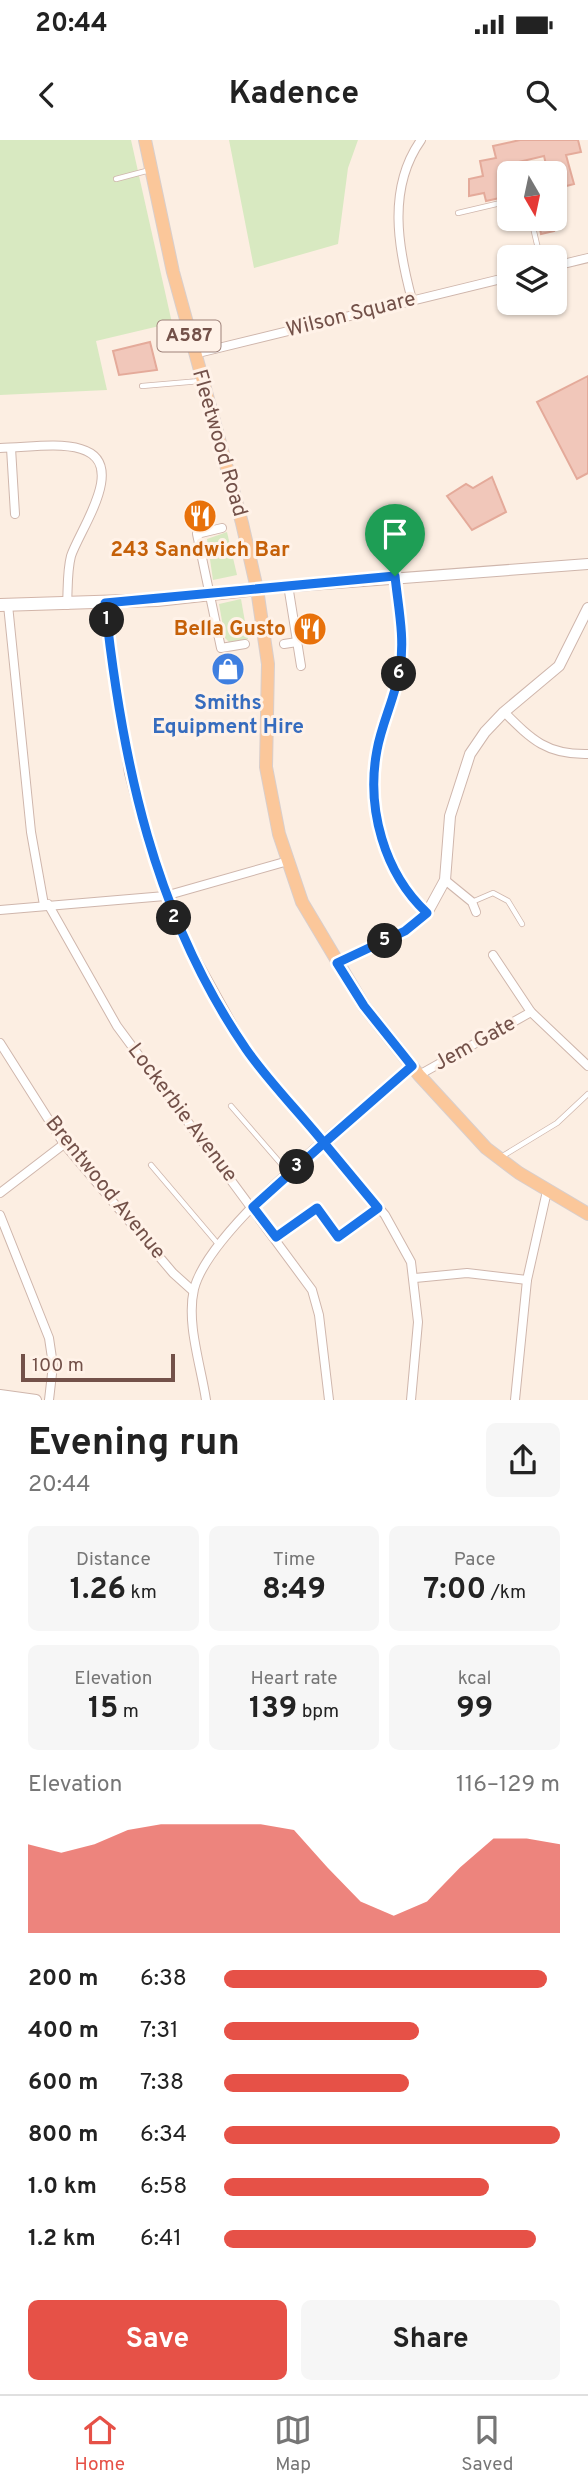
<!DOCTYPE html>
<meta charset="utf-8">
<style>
body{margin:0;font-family:Overpass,sans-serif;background:#f6f6f6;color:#222;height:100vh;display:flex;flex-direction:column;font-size:26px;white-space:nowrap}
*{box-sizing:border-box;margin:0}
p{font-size:23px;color:#767676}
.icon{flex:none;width:38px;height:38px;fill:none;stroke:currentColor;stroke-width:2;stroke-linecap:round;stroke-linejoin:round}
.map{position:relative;height:1260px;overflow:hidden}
.details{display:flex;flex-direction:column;background:#fff;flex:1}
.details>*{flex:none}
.needle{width:46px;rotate:171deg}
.tools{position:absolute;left:497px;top:21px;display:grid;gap:14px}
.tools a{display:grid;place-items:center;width:70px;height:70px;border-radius:10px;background:#fff;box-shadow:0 2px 5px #0004;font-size:35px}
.scale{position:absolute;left:21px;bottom:18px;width:154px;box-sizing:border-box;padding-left:7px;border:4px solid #735149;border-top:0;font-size:19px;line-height:24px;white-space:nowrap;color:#735149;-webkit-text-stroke:5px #fff2e8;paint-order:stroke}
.pin{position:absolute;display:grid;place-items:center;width:60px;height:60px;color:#fff;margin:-72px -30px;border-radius:50% 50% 50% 0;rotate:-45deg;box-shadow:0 0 7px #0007}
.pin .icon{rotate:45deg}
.km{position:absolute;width:35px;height:35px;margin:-18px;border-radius:50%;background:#222;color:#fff;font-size:19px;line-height:35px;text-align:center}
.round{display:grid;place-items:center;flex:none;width:74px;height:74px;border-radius:10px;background:#f6f6f6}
.summary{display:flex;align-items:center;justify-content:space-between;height:119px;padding:0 28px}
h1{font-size:38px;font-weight:700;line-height:52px}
.stats{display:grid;grid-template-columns:repeat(3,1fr);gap:10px;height:119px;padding:7px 28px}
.stats div{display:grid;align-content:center;border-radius:10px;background:#f6f6f6;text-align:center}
.stats b{font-size:30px;font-weight:700}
.stats small{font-size:19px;font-weight:400}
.stats p{font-size:19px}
.chart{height:196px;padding:14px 28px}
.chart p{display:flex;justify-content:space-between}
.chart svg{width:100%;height:126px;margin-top:7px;fill:#e65147;opacity:.7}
.button{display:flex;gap:14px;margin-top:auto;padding:14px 28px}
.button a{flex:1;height:80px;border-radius:10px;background:#e65147;color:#fff;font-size:28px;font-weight:700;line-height:80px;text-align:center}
.button a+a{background:#f6f6f6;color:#222}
ul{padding:0 28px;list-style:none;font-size:23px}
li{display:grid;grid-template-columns:112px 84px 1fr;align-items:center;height:52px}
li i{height:18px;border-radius:9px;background:#e65147}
.status{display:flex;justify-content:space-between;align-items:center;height:49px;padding:0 35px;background:#fff;direction:ltr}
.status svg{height:19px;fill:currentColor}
header{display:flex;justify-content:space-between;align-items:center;height:91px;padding:0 28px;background:#fff;font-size:32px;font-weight:700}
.dock{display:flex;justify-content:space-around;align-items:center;height:98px;border-top:2px solid #e0e0e0;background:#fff;font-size:19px;color:#767676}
.dock a{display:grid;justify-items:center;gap:4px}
.dock .on{color:#e65147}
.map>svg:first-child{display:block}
.green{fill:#d8e9c1}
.building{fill:#f1c7ba;stroke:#e4aa9a;stroke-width:2}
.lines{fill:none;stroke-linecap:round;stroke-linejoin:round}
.service-casing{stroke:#cfb6ac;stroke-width:6}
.minor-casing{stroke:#cfb6ac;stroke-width:10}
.tertiary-casing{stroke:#cfb6ac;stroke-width:12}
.secondary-casing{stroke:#d2b5a9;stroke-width:14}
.primary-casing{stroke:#d8cecc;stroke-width:14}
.service{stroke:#fff;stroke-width:4.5}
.minor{stroke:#fff;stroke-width:8}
.tertiary{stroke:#fff;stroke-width:10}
.secondary{stroke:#fff;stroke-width:12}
.primary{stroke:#fbc79a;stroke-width:12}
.route-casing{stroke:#fff;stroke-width:14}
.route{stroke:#1a73e8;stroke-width:9}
.labels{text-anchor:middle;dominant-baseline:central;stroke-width:6;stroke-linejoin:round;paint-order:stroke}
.shield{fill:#fff2e8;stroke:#9d8179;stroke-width:2}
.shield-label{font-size:19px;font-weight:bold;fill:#735149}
.street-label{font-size:21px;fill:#735149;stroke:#fff2e8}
.food-label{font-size:21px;font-weight:bold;fill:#c56008;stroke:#fff2e8}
.shop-label{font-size:21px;font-weight:bold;fill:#366cbe;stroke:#fff2e8}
</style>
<div class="status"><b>20:44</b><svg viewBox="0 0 49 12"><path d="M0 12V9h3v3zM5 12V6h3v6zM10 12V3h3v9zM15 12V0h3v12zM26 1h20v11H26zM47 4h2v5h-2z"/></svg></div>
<header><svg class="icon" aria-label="back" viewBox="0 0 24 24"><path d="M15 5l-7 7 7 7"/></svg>Kadence<svg class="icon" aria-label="search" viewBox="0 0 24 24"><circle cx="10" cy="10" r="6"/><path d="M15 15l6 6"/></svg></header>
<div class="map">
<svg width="588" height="1260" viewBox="0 0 588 1260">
<rect width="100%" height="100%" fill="#fceee2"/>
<g class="green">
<polygon points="0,0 131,0 172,183 96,201 107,250 0,255"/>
<polygon points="229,0 358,0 348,28 338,104 254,128"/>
<polygon points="227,392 237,435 213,440 207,399"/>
<polygon points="241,459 248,499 229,502 225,498 219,464"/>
</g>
<g class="building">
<polygon points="520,0 578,0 581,12 566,15 574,44 555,49 555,33 548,33 544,16 502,26 509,56 486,61 484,53 469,56 469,39 483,36 480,21 496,18 493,6"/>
<polygon points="538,79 551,79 554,91 541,94"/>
<polygon points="150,202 157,230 119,235 113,211"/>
<polygon points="588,236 588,333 577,339 537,262"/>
<polygon points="492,337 506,372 472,390 447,356 466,344 473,348"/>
</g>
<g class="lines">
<defs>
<g id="service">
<polyline points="116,39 150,30"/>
<polyline points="458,73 509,61"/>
<polyline points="531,79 540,117"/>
<polyline points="142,246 200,241"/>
<polyline points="472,762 493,753 508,761 522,784"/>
<polyline points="231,966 289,1033"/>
<polyline points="501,1017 557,983 588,954"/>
<polyline points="151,1025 218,1104"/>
<polyline points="276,1097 317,1068 338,1097 378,1068"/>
</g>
<g id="minor">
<polyline points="555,126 588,118"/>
<path d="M412,160C398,108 387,48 421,0"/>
<polyline points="194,214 509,137"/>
<path d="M0,308C25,308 57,302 81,309C129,323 80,389 71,416C67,431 68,449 67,465"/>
<polyline points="11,308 15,374"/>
<polyline points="222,388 197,394 221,508 245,504"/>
<path d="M395,436C398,466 405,498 400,527C396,556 382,582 377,610C366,668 384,733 427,773"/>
<polyline points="288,445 301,526"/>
<polyline points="105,463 129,633 146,697 176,783 246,909 385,1075 411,1122 418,1182 411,1260"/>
<polyline points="8,465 31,692 44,765"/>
<polyline points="284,504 297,502"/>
<path d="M504,572C532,600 547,615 588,614"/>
<polyline points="445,740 472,762 476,772"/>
<polyline points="48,764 117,886 312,1150 319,1175 329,1260"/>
<polyline points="0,770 165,756 288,721"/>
<polyline points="493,815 531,872 588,926"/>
<polyline points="0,903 64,1004 173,1133 193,1151"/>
<polyline points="419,935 531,872"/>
<polyline points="0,1053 64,1004"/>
<polyline points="0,1075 49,1198 53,1225 49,1260"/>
<polyline points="415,1138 467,1133 527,1140"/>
<path d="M206,1260C201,1226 186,1183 194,1149C210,1086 359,972 412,926"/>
<polyline points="515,1260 527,1140 547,1051"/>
</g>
<g id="tertiary">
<polyline points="257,449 588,424"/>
<polyline points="337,823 405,791 427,773 445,740 450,676 470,614 485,592 504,572 559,526 588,468"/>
<polyline points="0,1255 36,1260"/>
</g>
<polyline id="secondary" points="0,465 157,460 257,449"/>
<polyline id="primary" points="145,0 173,132 242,383 257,449 268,524 266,627 279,694 302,762 364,866 419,935 486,1008 519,1033 588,1074"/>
</defs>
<use href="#service" class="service-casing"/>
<use href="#minor" class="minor-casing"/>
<use href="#tertiary" class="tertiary-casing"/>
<use href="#secondary" class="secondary-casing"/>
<use href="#primary" class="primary-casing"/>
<use href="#service" class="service"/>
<use href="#minor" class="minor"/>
<use href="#tertiary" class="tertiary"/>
<use href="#secondary" class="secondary"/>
<use href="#primary" class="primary"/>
</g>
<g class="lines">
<defs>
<path id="route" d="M395,436L105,463C122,622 154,775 246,909C269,942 299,972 324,1003L253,1067L276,1097L317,1068L338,1097L378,1068L324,1003L412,926L364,866L337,823L405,791L427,773C384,733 366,668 377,610C382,582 396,556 400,527C405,498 398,466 395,436"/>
</defs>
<use href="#route" class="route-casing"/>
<use href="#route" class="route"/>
</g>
<defs>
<symbol id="restaurant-disc" viewBox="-11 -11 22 22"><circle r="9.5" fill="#e8710a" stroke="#fff2e8"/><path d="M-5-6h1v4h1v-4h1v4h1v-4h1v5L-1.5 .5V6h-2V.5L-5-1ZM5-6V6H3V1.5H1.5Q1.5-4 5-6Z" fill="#fff"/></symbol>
<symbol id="shop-disc" viewBox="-11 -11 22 22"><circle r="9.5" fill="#3f7fe0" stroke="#fff2e8"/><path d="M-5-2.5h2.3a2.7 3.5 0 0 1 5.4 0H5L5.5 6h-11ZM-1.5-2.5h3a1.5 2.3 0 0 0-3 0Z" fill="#fff"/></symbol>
</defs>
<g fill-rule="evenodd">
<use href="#restaurant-disc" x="181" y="357" width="38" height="38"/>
<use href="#restaurant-disc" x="291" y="470" width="38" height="38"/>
<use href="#shop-disc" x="209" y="510" width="38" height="38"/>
</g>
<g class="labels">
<rect class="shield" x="157.5" y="180.5" width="63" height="31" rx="5"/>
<g class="shield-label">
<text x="189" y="196">A587</text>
</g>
<g class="street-label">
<text transform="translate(351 175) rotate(-14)">Wilson Square</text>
<text transform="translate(219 303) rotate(74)">Fleetwood Road</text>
<text transform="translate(475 904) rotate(-29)">Jem Gate</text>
<text transform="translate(182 973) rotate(53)">Lockerbie Avenue</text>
<text transform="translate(105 1048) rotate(51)">Brentwood Avenue</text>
</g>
<g class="food-label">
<text x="200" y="410">243 Sandwich Bar</text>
<text x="286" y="489" text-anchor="end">Bella Gusto</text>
</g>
<g class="shop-label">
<text x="228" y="563">Smiths<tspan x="228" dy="24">Equipment Hire</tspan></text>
</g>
</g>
</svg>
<div class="tools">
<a><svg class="needle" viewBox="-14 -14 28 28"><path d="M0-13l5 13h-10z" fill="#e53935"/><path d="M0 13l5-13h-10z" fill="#767676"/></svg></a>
<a><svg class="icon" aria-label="layers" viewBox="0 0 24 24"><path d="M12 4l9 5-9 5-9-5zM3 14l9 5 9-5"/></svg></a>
</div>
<div class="scale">100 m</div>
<div class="pin" style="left:395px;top:436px;background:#1e9e55"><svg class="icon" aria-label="arrive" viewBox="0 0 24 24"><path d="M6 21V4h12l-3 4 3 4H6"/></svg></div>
<b class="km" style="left:107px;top:480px">1</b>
<b class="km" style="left:174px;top:778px">2</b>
<b class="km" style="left:297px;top:1027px">3</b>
<b class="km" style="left:385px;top:801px">5</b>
<b class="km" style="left:399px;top:534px">6</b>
</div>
<section class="details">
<div class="summary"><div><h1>Evening run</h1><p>20:44</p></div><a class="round"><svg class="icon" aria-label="share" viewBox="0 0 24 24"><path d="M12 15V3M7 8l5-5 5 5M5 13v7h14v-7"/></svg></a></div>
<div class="stats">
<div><p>Distance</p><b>1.26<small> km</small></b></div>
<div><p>Time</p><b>8:49</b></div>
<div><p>Pace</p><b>7:00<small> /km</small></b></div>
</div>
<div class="stats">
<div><p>Elevation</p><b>15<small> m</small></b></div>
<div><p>Heart rate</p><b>139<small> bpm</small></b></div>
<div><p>kcal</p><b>99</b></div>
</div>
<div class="chart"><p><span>Elevation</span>116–129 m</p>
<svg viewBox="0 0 160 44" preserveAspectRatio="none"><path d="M0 44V13L10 16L20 13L30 8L40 6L50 6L60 6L70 6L80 8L90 21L100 33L110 38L120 33L130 21L140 11L150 11L160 13V44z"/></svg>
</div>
<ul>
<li><b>200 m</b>6:38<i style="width:96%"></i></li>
<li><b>400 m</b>7:31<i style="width:58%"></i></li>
<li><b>600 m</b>7:38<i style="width:55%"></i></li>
<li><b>800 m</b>6:34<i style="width:100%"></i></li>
<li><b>1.0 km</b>6:58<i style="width:79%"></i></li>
<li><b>1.2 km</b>6:41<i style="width:93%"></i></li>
</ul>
<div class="button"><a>Save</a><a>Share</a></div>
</section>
<nav class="dock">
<a class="on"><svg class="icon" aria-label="home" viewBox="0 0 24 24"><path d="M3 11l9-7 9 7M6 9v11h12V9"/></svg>Home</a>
<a><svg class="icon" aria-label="map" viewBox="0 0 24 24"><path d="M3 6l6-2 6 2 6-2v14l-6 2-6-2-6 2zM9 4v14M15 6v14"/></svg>Map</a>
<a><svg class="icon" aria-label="saved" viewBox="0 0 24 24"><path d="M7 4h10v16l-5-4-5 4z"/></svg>Saved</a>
</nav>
